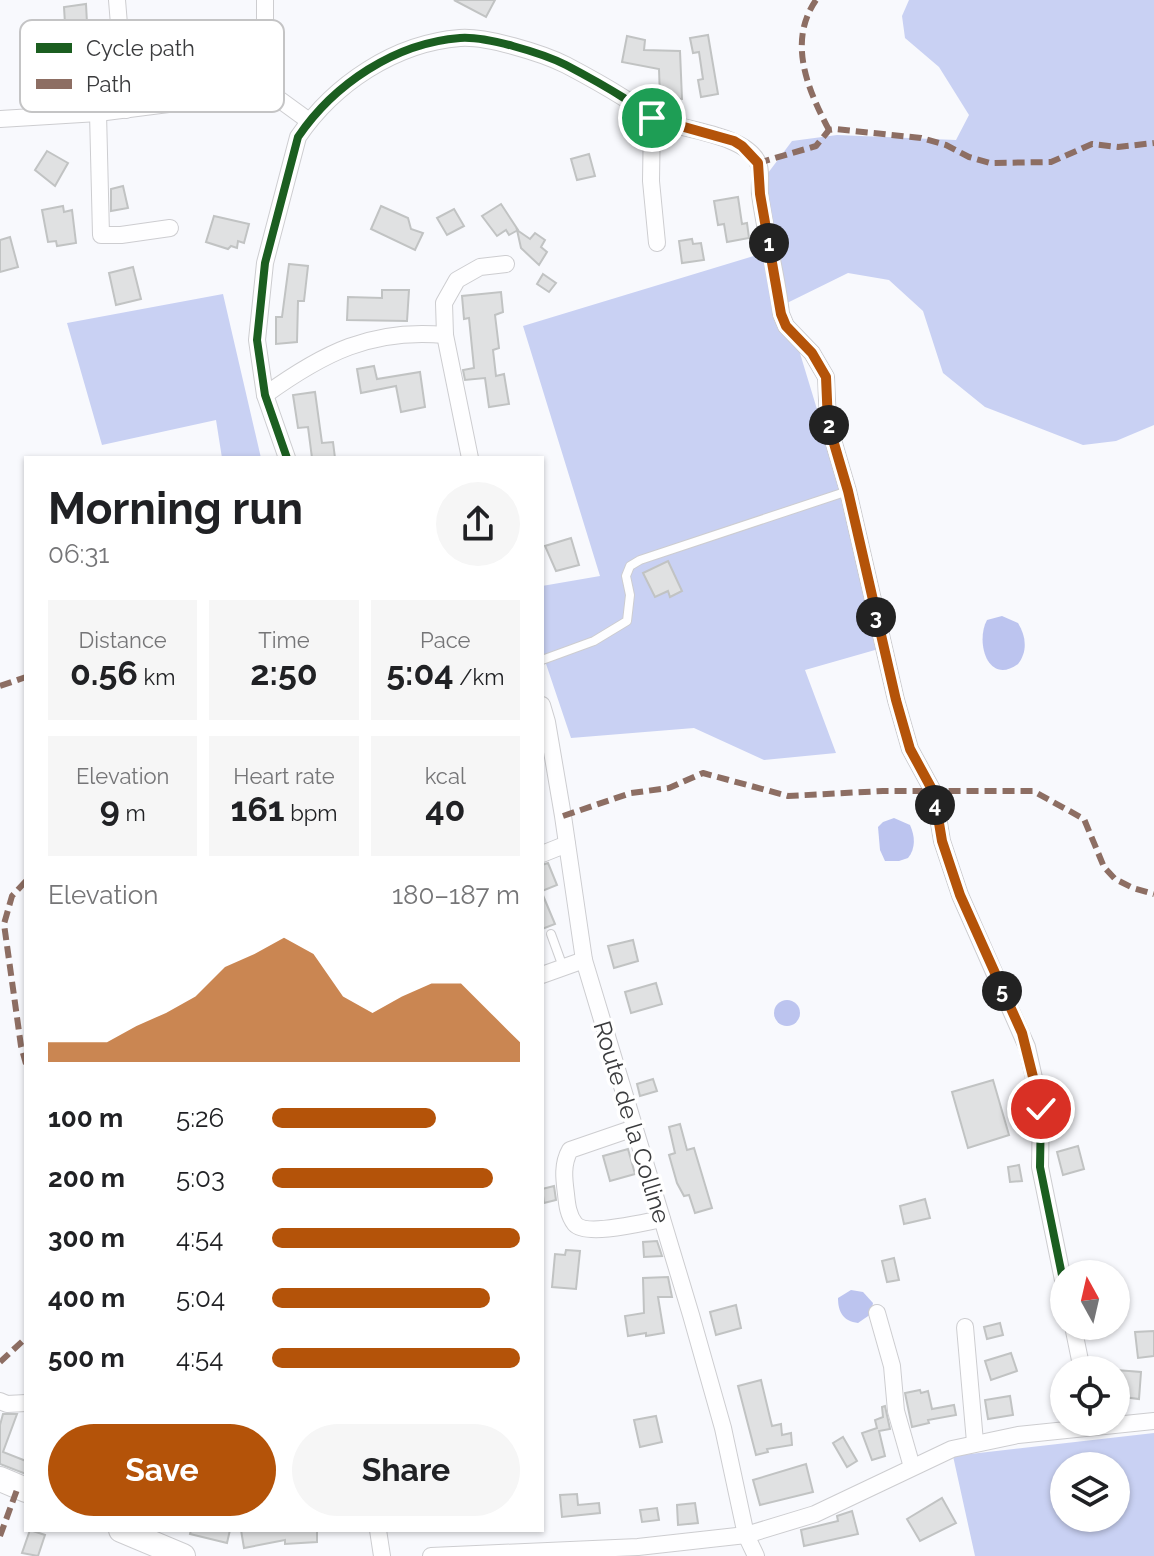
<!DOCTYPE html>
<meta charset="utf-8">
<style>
body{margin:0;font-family:Raleway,sans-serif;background:#f6f6f6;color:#202124;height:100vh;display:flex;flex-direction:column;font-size:30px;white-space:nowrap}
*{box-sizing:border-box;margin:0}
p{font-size:26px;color:#757577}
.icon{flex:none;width:44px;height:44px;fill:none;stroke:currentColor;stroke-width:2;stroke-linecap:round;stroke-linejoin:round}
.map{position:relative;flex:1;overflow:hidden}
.panel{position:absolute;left:24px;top:456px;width:520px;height:1076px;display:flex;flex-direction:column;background:#fff;border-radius:0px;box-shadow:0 2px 6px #0004}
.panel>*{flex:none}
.needle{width:52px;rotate:352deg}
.controls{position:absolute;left:1050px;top:1260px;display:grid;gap:16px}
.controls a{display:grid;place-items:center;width:80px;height:80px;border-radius:50%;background:#fff;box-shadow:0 2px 6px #0004;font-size:40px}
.pin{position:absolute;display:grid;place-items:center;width:68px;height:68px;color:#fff;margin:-34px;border:4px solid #fff;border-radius:50%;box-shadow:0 2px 8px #0007}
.km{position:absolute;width:40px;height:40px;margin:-20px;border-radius:50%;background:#222;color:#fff;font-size:22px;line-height:40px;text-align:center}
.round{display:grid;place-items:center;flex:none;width:84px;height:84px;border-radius:42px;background:#f6f6f6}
.overview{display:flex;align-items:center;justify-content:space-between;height:136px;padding:0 24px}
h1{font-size:44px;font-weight:700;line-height:60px}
.figures{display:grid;grid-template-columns:repeat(3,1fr);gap:12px;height:136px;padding:8px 24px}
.figures div{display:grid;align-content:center;border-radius:0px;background:#f6f6f6;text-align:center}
.figures b{font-size:34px;font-weight:700}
.figures small{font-size:22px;font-weight:400}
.figures p{font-size:22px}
.chart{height:224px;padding:16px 24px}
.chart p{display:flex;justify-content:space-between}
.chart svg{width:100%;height:144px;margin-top:8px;fill:#b45309;opacity:.7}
.button{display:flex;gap:16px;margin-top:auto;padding:16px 24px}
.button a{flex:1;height:92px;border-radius:48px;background:#b45309;color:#fff;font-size:32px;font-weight:700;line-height:92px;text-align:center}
.button a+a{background:#f6f6f6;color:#202124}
ul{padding:0 24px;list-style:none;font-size:26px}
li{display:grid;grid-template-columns:128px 96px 1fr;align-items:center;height:60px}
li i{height:20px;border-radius:10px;background:#b45309}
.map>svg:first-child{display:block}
.forest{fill:#c9d1f3;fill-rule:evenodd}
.water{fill:#bcc4ef}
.building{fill:#e0e1e2;stroke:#c1c3c3;stroke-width:2}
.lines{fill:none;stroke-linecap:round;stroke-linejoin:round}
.lane-casing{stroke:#cdcdd0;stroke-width:10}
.street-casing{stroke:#cdcdd0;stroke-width:18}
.primary-casing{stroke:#cdcdd0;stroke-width:26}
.lane{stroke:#fefeff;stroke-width:8}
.street{stroke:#fefeff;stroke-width:16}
.primary{stroke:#fefeff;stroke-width:24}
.quiet{stroke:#8d6e63;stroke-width:6;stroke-dasharray:12 6;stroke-linecap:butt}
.cycleway-casing{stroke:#fff;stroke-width:13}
.cycleway{stroke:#1b5e20;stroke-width:8}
.route-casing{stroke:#fff;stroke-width:16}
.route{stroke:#b45309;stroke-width:10}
.labels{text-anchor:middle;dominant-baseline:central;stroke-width:7;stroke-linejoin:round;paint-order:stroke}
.street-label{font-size:24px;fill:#3a3b3d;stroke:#fff}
.key{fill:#fff;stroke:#c4c4c5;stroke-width:2}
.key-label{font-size:22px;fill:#3a3b3d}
</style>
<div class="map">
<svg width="1154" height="1556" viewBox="0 0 1154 1556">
<rect width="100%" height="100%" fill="#f8f9fd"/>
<g class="forest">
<polygon points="909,0 1154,0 1154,425 1116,441 1083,445 985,407 943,373 923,311 889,280 848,273 785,304 889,646 805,670 836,753 764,760 694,728 571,738 542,652 542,586 600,576 523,326 757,255 765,177 792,141 837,135 956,140 969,115 939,67 905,38 902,16"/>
<polygon points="223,294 261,458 222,458 216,420 102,445 67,323"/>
<path d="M1154,1433V1556H975L953,1456ZM1064,1466H1116V1518H1064Z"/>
</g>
<g class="water">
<path d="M1002,616L1018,623C1026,636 1028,651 1018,664C988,686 975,642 987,620Z"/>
<path d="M894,818L910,825C915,836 916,848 908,858L899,861H885L880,850L878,827L883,822Z"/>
<circle cx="787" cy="1013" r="13"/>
<path d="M851,1290L863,1292L873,1303L871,1314L858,1323C843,1321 838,1312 838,1298Z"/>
</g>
<g class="building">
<polygon points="454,0 495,0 486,17"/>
<polygon points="86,4 87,23 65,24 64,7"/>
<polygon points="708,35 718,94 701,97 698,80 703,79 699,52 693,53 690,38"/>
<polygon points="627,36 645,40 644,50 680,51 682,99 660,98 659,69 622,62"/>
<polygon points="47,151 68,163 55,186 35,170"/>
<polygon points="589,154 595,176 577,180 571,159"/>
<polygon points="123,186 128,208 111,211 111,189"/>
<polygon points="738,197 742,224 747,223 749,238 727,242 724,224 718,225 714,201"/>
<polygon points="501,204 518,230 509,235 506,230 497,236 482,216"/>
<polygon points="63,206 64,212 72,210 76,243 57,246 56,241 48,242 42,210"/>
<polygon points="381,206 408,218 411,229 423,233 415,250 371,229"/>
<polygon points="454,209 464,226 447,235 437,218"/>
<polygon points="214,216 249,224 244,243 238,241 237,248 231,246 228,249 206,242"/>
<polygon points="517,230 530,239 535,233 545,240 541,247 547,252 539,265 521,248"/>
<polygon points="10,237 18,267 0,272 0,240"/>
<polygon points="692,239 693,244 701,243 704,260 682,263 679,241"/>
<polygon points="289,264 308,266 304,301 298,301 297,342 276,344 276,317 282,317"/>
<polygon points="133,267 141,299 116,305 109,273"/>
<polygon points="543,274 556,283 549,292 537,284"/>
<polygon points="382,290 409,290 407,321 347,320 348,297 382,298"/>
<polygon points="501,292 503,312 495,315 499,348 493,350 496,376 504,374 509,404 489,407 485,378 465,380 463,370 474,368 469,318 464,319 462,296"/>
<polygon points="374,366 377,379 420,372 425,407 401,412 396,386 361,393 357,369"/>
<polygon points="315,392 322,443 333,442 335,458 312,458 308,427 298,428 293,395"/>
<polygon points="571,538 579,565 556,571 545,546"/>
<polygon points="668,561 682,591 670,597 668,591 655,597 643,573"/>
<polygon points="548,863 557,885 542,891 542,865"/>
<polygon points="542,893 555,924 542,929"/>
<polygon points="633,940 638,961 614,968 608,946"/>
<polygon points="656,983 662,1004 631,1013 625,992"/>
<polygon points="653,1079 657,1091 640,1096 637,1084"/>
<polygon points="993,1080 1009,1135 968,1148 952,1092"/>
<polygon points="680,1124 687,1150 694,1148 712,1208 695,1213 689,1195 684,1196 677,1183 669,1155 675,1153 669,1127"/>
<polygon points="1078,1146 1084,1169 1063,1175 1057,1152"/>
<polygon points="628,1149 635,1174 610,1181 603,1156"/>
<polygon points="1019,1165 1022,1181 1010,1182 1008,1167"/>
<polygon points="554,1186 556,1200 544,1203 542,1189"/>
<polygon points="925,1199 930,1218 904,1224 900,1206"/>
<polygon points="657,1241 662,1256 644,1257 643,1242"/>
<polygon points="566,1250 580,1251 576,1289 552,1287 555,1254 565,1255"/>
<polygon points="894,1258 899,1280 887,1282 882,1261"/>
<polygon points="668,1277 672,1297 658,1297 664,1333 646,1336 646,1333 628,1336 625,1316 644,1313 643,1278"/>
<polygon points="736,1305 741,1328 716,1335 710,1312"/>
<polygon points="1000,1323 1003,1335 987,1339 984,1327"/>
<polygon points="1154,1331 1154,1356 1138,1358 1135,1332"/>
<polygon points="1011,1353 1017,1371 991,1380 985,1361"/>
<polygon points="1116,1370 1141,1372 1139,1399 1116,1396"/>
<polygon points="761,1380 772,1426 781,1424 782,1435 791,1433 792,1445 767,1449 768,1452 756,1455 738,1386"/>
<polygon points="920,1390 921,1393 928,1391 932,1409 954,1405 956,1415 928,1420 929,1423 912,1427 905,1393"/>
<polygon points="1010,1396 1013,1415 988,1419 985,1400"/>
<polygon points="885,1406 890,1429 879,1431 885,1456 872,1460 862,1433 877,1428 875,1420 883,1417 882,1407"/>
<polygon points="3,1414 17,1414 3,1452 26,1461 26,1474 0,1464 0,1425"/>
<polygon points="656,1416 662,1442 640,1447 634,1420"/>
<polygon points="843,1437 857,1461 847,1467 833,1443"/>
<polygon points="806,1464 813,1492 760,1505 753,1480"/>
<polygon points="577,1494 578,1505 599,1503 600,1513 562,1517 560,1495"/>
<polygon points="942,1498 956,1523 920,1541 907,1519"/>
<polygon points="695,1503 698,1523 678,1525 677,1505"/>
<polygon points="657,1508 659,1520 642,1522 640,1510"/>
<polygon points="852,1511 858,1534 804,1546 801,1530 838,1521 837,1516"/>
<polygon points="30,1530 45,1535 38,1556 22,1553"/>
<polygon points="191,1530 230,1530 227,1543 190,1534"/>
<polygon points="241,1530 317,1530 317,1542 285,1544 285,1540 244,1548"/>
</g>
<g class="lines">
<defs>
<g id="lane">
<polyline points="542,660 594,641 627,621 630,595 626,576 630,566 640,560 848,491"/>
<polyline points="551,934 563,967"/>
</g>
<g id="street">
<polyline points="117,0 126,110"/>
<polyline points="265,94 265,0"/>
<polyline points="98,113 101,235 121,235 170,228"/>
<polyline points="652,118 651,181 657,243"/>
<polyline points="0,119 98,113 254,93 276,97 309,121"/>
<path d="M265,395C323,353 372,328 445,335"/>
<path d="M287,458L265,395L257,340L265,263L298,137C334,84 395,43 460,38C486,36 542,53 566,65C585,75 605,86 624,98C634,104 643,114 654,119C681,130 746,134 758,163C762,171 759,185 760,194C765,234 777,274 781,314L786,326L812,353L826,377L828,423L848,491L896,700L910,749L934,793L942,841L960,895L1027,1047L1041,1109L1040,1167L1064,1285"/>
<polyline points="470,458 445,335 444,303 457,280 480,267 506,264"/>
<polyline points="542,705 547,722 563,816 584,960 691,1315 723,1428 746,1535 756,1556"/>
<polyline points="542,854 567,844"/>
<polyline points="542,975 584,960"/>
<path d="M634,1128L570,1150C562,1164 564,1179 566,1194C567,1204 568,1215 575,1224C587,1237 645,1222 662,1219"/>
<polyline points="877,1313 892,1366 896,1411 912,1467"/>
<polyline points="1073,1326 1082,1370"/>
<polyline points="965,1327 975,1442"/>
<polyline points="0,1401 7,1404 26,1403"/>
<polyline points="378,1530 382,1556"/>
<polyline points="431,1556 638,1547 746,1535 815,1514 952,1449 1018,1435 1154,1421"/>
</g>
<g id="primary">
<polyline points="0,1479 26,1490"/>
<polyline points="121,1530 183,1556"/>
</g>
</defs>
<use href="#lane" class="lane-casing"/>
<use href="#street" class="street-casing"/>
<use href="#primary" class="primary-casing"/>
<use href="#lane" class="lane"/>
<use href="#street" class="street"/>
<use href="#primary" class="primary"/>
<g class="quiet">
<path d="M816,0C787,42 808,90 829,130"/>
<polyline points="758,163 816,146 829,130 835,129 921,138 946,145 969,157 990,163 1051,162 1092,144 1118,147 1154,143"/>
<polyline points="0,686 26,677"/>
<polyline points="563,816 631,793 669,788 703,773 788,796 883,791 1033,791 1084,819 1104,867 1115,879 1133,888 1154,894"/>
<polyline points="26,881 12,896 4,924 21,1046 26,1064"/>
<polyline points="0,1362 26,1338"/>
<polyline points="0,1536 18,1487"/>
</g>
<defs>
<path id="cycleway" d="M287,458L265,395L257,340L265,263L298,137C334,84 395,43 460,38C486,36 542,53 566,65C585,75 605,86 624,98C634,104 643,114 654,119C681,130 746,134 758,163C762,171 759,185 760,194C765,234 777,274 781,314L786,326L812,353L826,377L828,423L848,491L896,700L910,749L934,793L942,841L960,895L1027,1047L1041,1109L1040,1167L1064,1285"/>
</defs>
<use href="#cycleway" class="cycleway-casing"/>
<use href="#cycleway" class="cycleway"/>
</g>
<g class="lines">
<defs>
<polyline id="route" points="652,118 734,141 742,146 758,163 760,194 781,314 786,326 812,353 826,377 828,423 848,491 896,700 910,749 934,793 942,841 960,895 1022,1033 1041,1109"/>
</defs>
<use href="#route" class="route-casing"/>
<use href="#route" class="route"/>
</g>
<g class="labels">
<g class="street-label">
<text transform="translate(632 1122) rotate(73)">Route de la Colline</text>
</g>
</g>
<rect x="20" y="20" width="264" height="92" rx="12" class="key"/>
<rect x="36" y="43" width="36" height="10" fill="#1b5e20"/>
<rect x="36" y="79" width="36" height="10" fill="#8d6e63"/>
<g class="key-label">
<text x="86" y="56">Cycle path</text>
<text x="86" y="92">Path</text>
</g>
</svg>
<div class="controls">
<a><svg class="needle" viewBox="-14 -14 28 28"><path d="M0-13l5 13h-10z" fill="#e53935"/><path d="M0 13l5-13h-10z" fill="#757577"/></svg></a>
<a><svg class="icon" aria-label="locate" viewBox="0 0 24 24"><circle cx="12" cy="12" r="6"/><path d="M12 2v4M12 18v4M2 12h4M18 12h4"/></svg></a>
<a><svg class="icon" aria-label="layers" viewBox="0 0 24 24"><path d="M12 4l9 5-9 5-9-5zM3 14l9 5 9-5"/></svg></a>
</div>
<div class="pin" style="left:652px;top:118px;background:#1e9e55"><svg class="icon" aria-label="arrive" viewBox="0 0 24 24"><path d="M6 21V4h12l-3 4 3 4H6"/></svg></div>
<div class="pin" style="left:1041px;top:1109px;background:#d93025"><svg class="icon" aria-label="check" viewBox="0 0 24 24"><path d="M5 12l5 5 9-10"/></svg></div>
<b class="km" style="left:769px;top:243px">1</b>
<b class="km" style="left:829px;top:425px">2</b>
<b class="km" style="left:876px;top:617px">3</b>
<b class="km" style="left:935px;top:805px">4</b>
<b class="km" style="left:1002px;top:991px">5</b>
<section class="panel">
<div class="overview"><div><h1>Morning run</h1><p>06:31</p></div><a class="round"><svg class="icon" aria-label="share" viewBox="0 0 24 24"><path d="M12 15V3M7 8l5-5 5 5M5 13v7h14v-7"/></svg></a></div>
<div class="figures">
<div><p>Distance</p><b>0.56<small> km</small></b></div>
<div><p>Time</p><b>2:50</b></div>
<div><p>Pace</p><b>5:04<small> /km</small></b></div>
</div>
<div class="figures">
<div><p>Elevation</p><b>9<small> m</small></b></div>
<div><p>Heart rate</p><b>161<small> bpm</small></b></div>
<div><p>kcal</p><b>40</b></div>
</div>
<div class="chart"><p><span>Elevation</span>180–187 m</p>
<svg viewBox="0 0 160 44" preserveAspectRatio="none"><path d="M0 44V38L10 38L20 38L30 33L40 29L50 24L60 15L70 11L80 6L90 11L100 24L110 29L120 24L130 20L140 20L150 29L160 38V44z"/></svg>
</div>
<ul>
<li><b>100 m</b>5:26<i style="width:66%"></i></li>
<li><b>200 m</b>5:03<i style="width:89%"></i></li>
<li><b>300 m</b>4:54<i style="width:100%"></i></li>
<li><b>400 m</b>5:04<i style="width:88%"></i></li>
<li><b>500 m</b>4:54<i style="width:100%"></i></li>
</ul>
<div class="button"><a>Save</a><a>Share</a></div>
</section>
</div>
